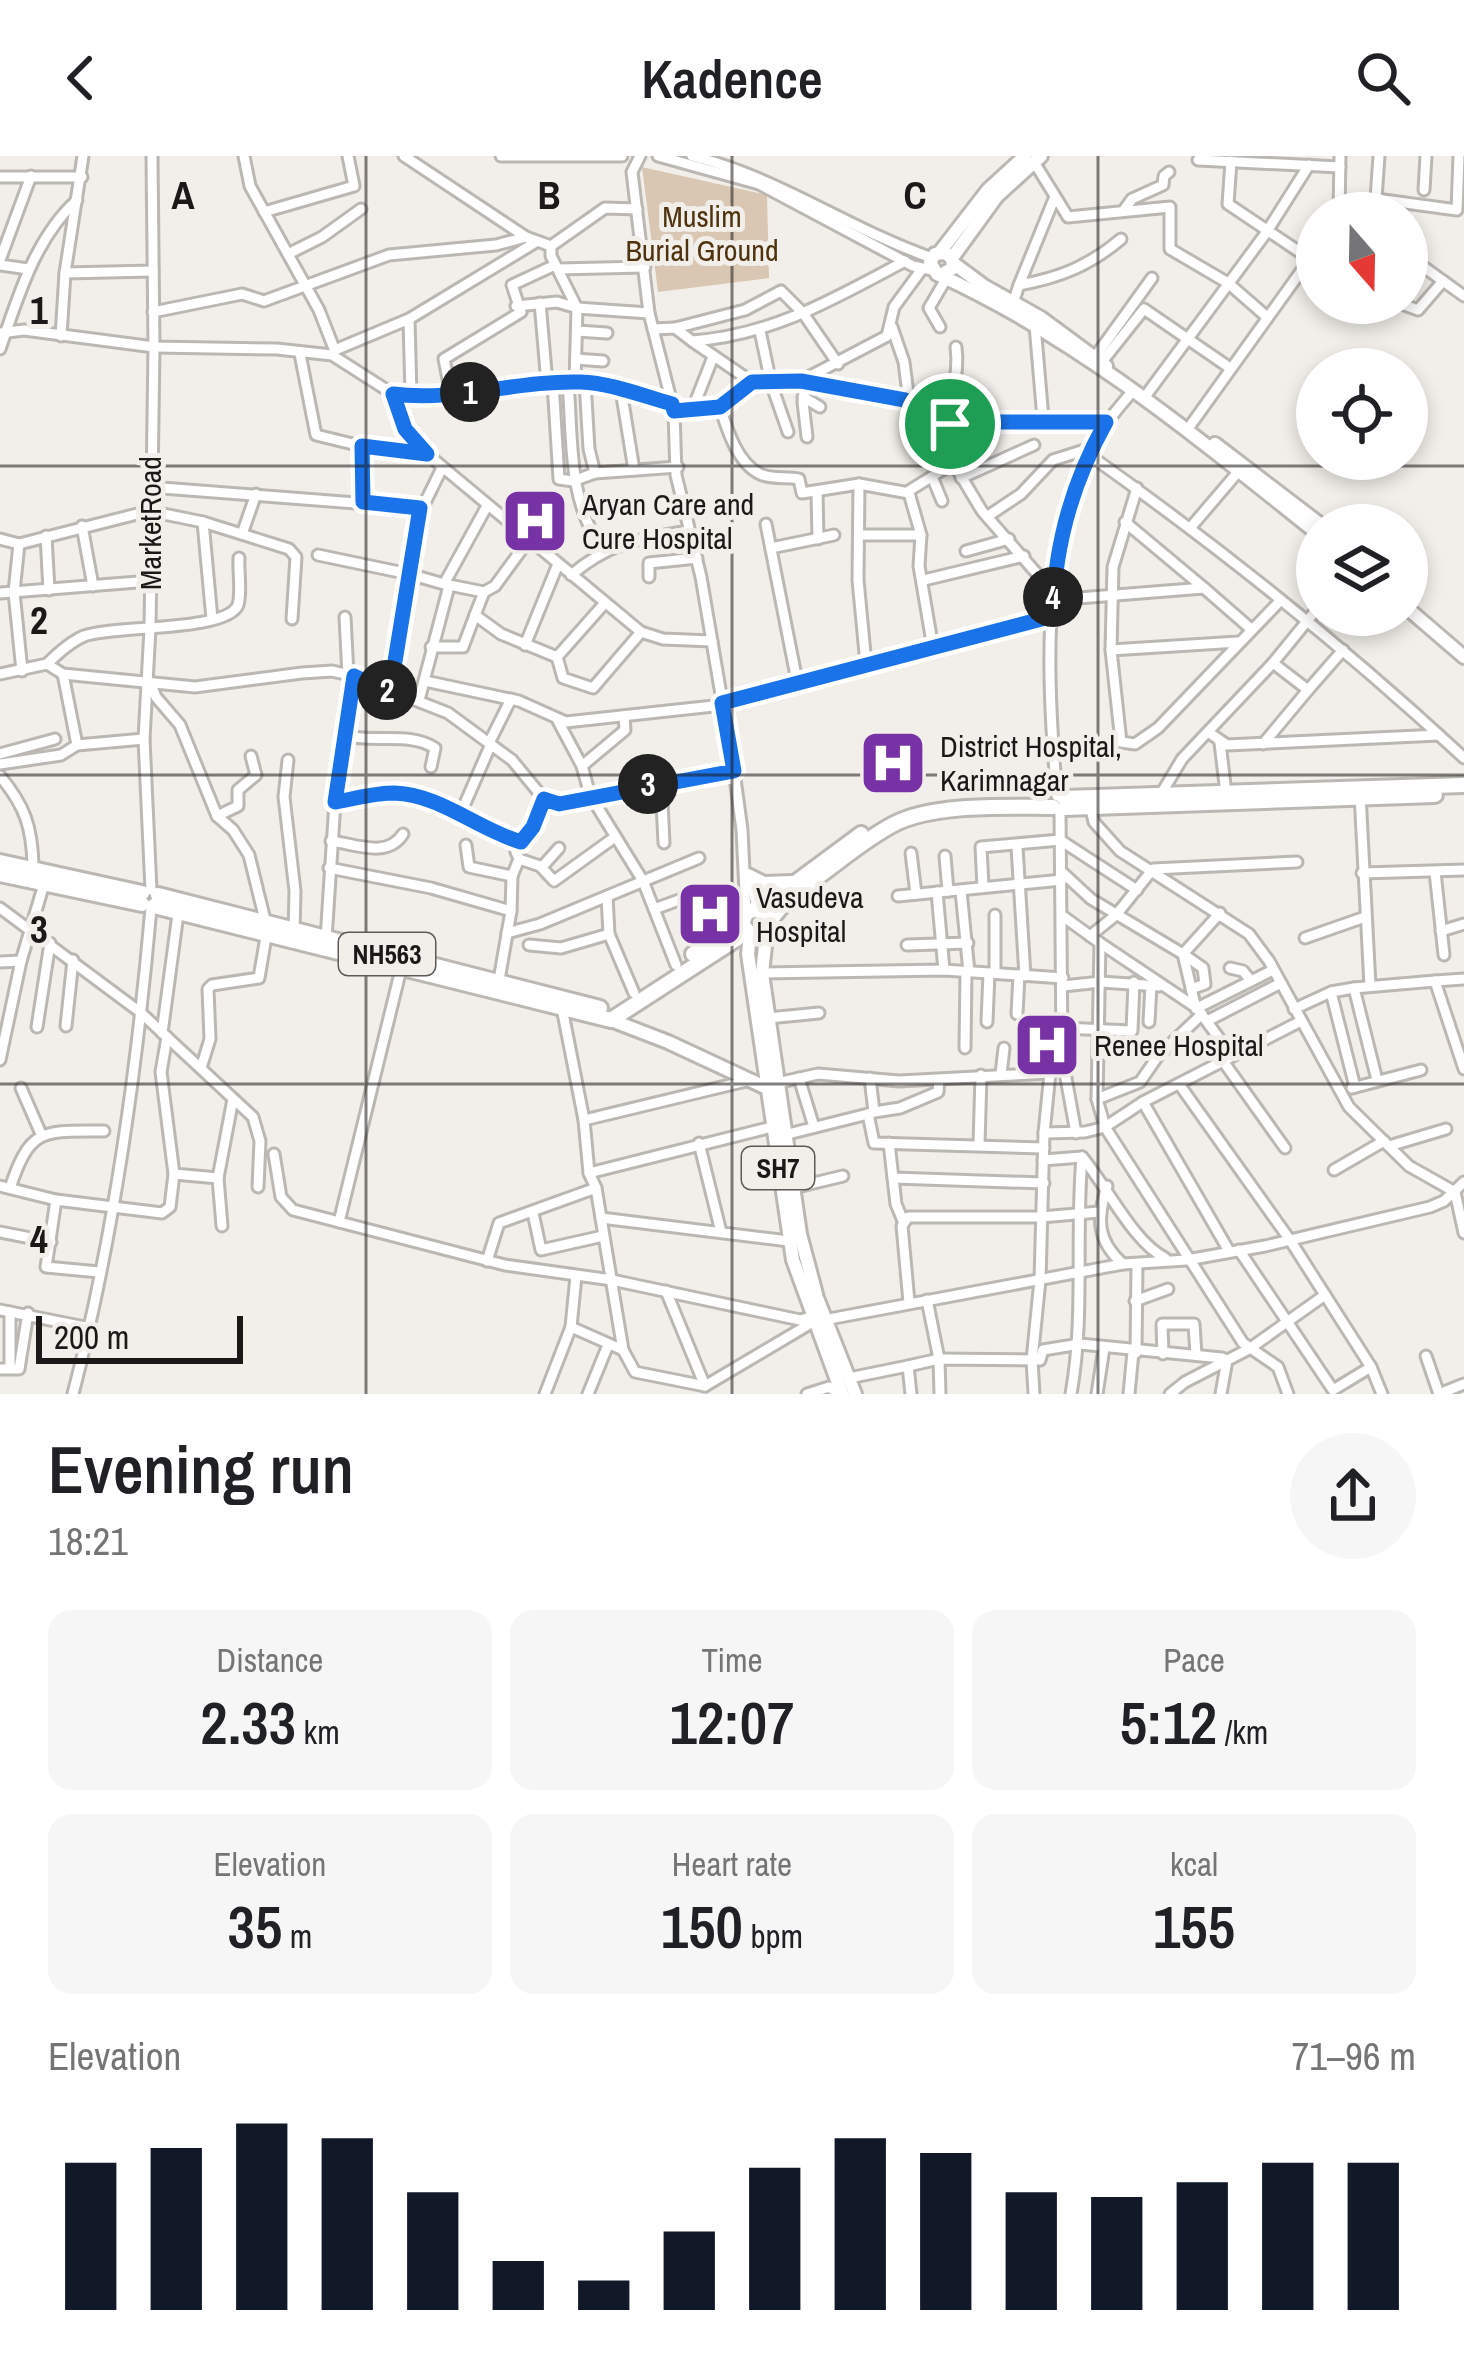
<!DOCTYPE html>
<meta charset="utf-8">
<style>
body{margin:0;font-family:"Archivo Narrow",sans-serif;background:#f6f6f6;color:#202124;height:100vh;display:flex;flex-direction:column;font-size:45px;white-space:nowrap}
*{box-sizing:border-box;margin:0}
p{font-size:39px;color:#757577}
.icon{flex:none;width:66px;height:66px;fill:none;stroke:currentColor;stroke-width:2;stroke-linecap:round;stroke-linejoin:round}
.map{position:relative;height:1238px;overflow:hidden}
.details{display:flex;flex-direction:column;background:#fff;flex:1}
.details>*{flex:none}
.needle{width:78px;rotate:160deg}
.fabs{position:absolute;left:1296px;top:36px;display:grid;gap:24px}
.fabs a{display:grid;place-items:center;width:132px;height:132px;border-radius:50%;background:#fff;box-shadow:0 6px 18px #0003;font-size:60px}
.scale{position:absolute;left:36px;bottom:30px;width:207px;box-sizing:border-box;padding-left:12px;border:6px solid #1b1918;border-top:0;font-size:33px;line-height:42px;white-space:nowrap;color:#1b1918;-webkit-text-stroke:9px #f2efea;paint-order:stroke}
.pin{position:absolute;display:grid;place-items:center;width:102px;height:102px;color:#fff;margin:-51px;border:6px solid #fff;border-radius:50%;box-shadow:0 3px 12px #0007}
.km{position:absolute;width:60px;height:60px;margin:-30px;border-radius:50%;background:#222;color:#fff;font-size:33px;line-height:60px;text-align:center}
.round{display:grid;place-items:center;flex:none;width:126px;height:126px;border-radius:63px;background:#f6f6f6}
.headline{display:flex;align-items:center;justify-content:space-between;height:204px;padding:0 48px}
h1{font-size:66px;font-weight:600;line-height:90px}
.stats{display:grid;grid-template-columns:repeat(3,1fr);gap:18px;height:204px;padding:12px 48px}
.stats div{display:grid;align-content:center;border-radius:24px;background:#f6f6f6;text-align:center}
.stats b{font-size:60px;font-weight:600}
.stats small{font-size:33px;font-weight:400}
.stats p{font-size:33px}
.chart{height:336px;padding:24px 48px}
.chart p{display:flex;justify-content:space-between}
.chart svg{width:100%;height:216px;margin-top:12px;stroke:#111827;stroke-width:6}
header{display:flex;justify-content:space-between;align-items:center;height:156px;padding:0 48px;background:#fff;font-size:54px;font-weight:600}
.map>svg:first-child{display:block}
.green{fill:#d9c7b3}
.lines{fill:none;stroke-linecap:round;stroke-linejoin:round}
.minor-casing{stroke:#bbb7b3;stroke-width:15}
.major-casing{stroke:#bbb7b3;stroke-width:18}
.highway-casing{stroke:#bbb7b3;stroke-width:20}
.minor{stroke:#fff;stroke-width:9}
.major{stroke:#fff;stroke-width:12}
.highway{stroke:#fff;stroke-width:14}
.route-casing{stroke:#fff;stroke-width:24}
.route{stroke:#1a73e8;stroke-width:15}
.grid{fill:none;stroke:#1b1918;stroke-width:3;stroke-opacity:0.55}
.labels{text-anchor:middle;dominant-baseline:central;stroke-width:10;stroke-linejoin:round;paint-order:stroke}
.shield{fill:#f2efea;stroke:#5c5957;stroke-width:3}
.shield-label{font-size:27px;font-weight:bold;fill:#1b1918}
.park-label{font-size:30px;fill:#4e330e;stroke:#f2efea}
.poi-label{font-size:30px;fill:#1b1918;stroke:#f2efea;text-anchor:start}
.street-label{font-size:30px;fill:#1b1918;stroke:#f2efea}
.grid-label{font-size:39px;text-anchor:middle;font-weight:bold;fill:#1b1918;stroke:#f2efea;stroke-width:10;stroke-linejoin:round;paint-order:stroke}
</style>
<header><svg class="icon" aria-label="back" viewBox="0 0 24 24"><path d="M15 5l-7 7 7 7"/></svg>Kadence<svg class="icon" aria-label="search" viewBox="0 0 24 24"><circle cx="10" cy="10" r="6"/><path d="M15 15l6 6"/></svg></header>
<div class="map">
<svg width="1464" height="1238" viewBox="0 0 1464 1238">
<rect width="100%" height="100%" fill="#f2efea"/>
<polygon class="green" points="642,11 767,39 769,122 658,136"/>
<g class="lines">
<defs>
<g id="minor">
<polyline points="244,0 250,30 319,154 335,195"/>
<polyline points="404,0 526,81 551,90 551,100 577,152 575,226"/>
<polyline points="501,0 622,0"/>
<polyline points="640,0 632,16 649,157 674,255 676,319 701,421 734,615 742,674 746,757"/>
<polyline points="658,0 759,28 913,110 932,114"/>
<path d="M692,0C778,21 849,73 932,102"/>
<polyline points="1198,4 1340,11"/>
<polyline points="1231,5 1228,48 1310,103"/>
<polyline points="1034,6 1068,61 1170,51 1170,93 1228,127 1267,161"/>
<polyline points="0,21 82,21"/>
<polyline points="1424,34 1426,0"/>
<polyline points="1376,43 1457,54 1459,0"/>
<polyline points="1124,54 1132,43 1163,29 1164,20 1169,16"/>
<polyline points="264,56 354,30 348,0"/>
<polyline points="1339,57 1340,0"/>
<polyline points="1369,57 1376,43 1379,0"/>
<polyline points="551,90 605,52 637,53"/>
<polyline points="288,98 322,81 361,53"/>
<polyline points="1407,99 1464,140"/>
<polyline points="0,104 31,20"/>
<polyline points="0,109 28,113"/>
<polyline points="558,113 645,111"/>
<polyline points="65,117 153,115"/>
<polyline points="1019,129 1054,43"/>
<path d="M1014,144L1019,129C1059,122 1089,110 1121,83"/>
<polyline points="540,147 547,227"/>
<polyline points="1399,147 1418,154 1443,125"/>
<polyline points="516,150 557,146 574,151"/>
<polyline points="577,152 649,157"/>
<polyline points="153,156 242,138 264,145 389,99 496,89 526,81"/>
<polyline points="409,163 411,240"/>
<polyline points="1035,169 1043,263"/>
<polyline points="892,171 904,206 909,246"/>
<polyline points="940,171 929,152 946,123"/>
<polyline points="675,172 745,154 781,135 803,157 838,208"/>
<path d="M653,173L675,172L692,185C773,179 834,143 905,105"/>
<polyline points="577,175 607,177"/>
<polyline points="760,175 771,227 788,276"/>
<polyline points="0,177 24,174 154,191 277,193 332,199 393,238 411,240 536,227 585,226 672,248"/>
<polyline points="61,180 65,117 83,0"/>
<polyline points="692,185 752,226"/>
<path d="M0,193C18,141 35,82 77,44"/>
<polyline points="335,194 409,163 536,86"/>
<polyline points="300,198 316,279 361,290 427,298 641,476 663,483 712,485"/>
<polyline points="1095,201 1152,122"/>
<polyline points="576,203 603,205"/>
<polyline points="1101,207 1144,153 1230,212"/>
<polyline points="801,225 887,180 894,151 922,113"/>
<polyline points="805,225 803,246 807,281"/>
<polyline points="585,226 589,293 595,317"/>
<polyline points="553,227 559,323 573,325 595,317 678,311"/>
<path d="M568,227C573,285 567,344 603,394"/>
<polyline points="621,234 634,314"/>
<polyline points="393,238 405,273 427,298"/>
<polyline points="451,238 444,203 521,156 512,129 555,109"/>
<polyline points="1147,238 1266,77 1309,9"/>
<polyline points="803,241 820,251"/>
<polyline points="720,251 752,226 805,225 909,246 934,275 982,355 1053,436"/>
<polyline points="693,252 713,201"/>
<path d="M674,255L720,251C727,273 737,307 760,318C772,324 787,320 799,323L802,337L859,328L858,424L866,508"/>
<polyline points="950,268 1012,263 1106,266"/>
<path d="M944,269L950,268C949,240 960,219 956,191"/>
<polyline points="1190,270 1317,93"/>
<polyline points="361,290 363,347"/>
<path d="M1088,298C1219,391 1346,492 1464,602"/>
<polyline points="442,312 416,365 409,418 444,428"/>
<polyline points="961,322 1034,289"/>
<polyline points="933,323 942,345"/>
<polyline points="859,328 909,337 921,379 919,410 933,492"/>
<polyline points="149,331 420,352"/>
<polyline points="817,336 818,383"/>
<polyline points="907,336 952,308"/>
<polyline points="487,350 444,428 484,436 475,459 501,478 557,501 604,448"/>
<polyline points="988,360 1021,338 1053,304 1091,292"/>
<polyline points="203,366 212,463"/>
<polyline points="1125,366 1204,432"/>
<polyline points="766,368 797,525"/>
<polyline points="82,370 93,430"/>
<polyline points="1191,371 1238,316"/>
<polyline points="242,378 256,338"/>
<polyline points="859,379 921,379"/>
<polyline points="46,380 49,434"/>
<polyline points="0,383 19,388"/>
<polyline points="771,392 834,379"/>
<polyline points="966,395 1009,383"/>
<polyline points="318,399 409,418"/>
<path d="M571,419C613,384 637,384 689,375"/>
<polyline points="649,421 649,407 697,402"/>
<polyline points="924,424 1024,400"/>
<polyline points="484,436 495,430 530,382"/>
<polyline points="0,437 150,425"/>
<polyline points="1053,444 1204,432 1251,473"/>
<polyline points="345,461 348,519"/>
<polyline points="1238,486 1111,494 1121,586 1135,588 1158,572 1280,445"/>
<polyline points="525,489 558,408"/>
<polyline points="431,491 463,491 475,459"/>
<polyline points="1111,494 1113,411 1137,332"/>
<polyline points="557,501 563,522 593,532 641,476"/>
<path d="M47,508C58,497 70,486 84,480C113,469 227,476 238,449C242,436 238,415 239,402"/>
<polyline points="22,515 14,436 19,388 149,355 203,366 289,393 296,401 292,463"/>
<polyline points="0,518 47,508 63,518 195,531 302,517 332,515 354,520 448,557 512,604 544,643 558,648 734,615"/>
<polyline points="63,518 77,589"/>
<polyline points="425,525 519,545 566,566 723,549"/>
<polyline points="151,528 156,541 180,569 217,660 233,674 249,699 266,768"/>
<polyline points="1308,534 1343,494"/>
<polyline points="390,536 407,421"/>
<polyline points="419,544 449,430"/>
<polyline points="722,547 1053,460"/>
<polyline points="558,565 582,610 590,639 643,725 676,809"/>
<polyline points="1208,576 1227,589 1439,579"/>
<path d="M343,579C374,588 408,575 435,592L431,611"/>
<polyline points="489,587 511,543"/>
<polyline points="1220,587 1226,637"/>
<polyline points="1263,588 1308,534 1273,507"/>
<polyline points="0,598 55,583"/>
<polyline points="288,604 284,641 295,735 294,776"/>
<polyline points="0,608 61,599 77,589 144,583"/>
<polyline points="582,610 625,574 624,560"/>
<path d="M0,620C25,650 32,671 33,709L29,711"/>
<polyline points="661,626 664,687"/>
<polyline points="1161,638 1182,603 1273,507 1317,453"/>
<polyline points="1360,638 1370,830"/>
<path d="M1057,640C1047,529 1040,402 1088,298C1098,275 1115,256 1131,237"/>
<path d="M335,646C354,643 374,637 394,637C439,638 479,674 521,686"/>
<polyline points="1091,653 1094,666 1120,695 1249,778 1269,805 1349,951 1409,1010 1455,1036 1464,1077"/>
<polyline points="1060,655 1062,898 1050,917 1044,977 1085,976 1105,971 1143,946 1301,865"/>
<polyline points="460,659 491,588"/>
<polyline points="217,660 238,650 238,634 256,619 251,600"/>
<path d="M331,685C356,688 387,703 403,678"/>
<polyline points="466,689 469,711 512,720"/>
<polyline points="1017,691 1025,820"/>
<polyline points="911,697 916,738"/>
<polyline points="945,700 948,735"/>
<polyline points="519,703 540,710 554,725 615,681"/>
<polyline points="542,711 559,692"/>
<polyline points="329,712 431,732 511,755 499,824"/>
<polyline points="1435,716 1444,799"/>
<polyline points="1063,717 1091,743 1183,798 1196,853"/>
<polyline points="1362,717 1464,714"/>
<polyline points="748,719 758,753"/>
<polyline points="983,731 981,691 1060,684 1137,734"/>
<polyline points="151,734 144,583 150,472 154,191 152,0"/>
<polyline points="961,735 969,816"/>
<polyline points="937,736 944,814"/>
<polyline points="607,740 609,778 634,837"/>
<polyline points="898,740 1062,724"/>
<polyline points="0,752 140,856 253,961 260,985 258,1031"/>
<polyline points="654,753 693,739"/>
<polyline points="511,755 512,720 519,703 516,696 533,671 544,643"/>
<polyline points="995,759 995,817"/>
<polyline points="1064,761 1100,787 1097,943 1105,971 1243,1187 1278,1211 1288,1238"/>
<polyline points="1441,775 1464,768"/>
<polyline points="507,777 540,768 699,702"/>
<polyline points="1090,780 1116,759 1153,713 1297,706"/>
<polyline points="1305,782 1365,761"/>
<polyline points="326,783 335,646 354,520"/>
<polyline points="1100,787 1197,852 1232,900"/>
<polyline points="529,789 561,792 609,778"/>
<polyline points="907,789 968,787"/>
<polyline points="0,806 21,805"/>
<polyline points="1230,812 1243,815 1251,825"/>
<polyline points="762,817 944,814 1063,822"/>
<polyline points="1435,825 1464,823"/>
<polyline points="1063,830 1101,826 1159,830"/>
<polyline points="1191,833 1205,828 1203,812 1183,798 1220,757"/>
<polyline points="1331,836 1355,931"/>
<polyline points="562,852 584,964 589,1017"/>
<polyline points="1197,852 1273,814"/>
<polyline points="1294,853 1331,836 1354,832"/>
<polyline points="1017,858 1019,819"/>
<polyline points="768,862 819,857"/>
<polyline points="1207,865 1281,827"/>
<polyline points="987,866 989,817"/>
<polyline points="1149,866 1151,829"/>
<polyline points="66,870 73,804"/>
<polyline points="37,871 50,787"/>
<polyline points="1062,872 1132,875 1134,826"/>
<polyline points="162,877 178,758"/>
<polyline points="167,881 161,916 174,1018 218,1022 233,943"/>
<polyline points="965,892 966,816"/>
<polyline points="1062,900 1076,977"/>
<polyline points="0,904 21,805 44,728"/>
<polyline points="1223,905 1285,992"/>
<polyline points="201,912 210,883 208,833 212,829 259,822 266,781"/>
<polyline points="1001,918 1004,892"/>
<polyline points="799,922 814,971"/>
<polyline points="870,922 874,956 868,958 874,987 1044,992"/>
<polyline points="1377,924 1354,832 1435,825 1464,913"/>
<polyline points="777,927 818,918 899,925 1050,917"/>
<polyline points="1179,928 1290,1084 1371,1211 1333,1234 1239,1094"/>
<polyline points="21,932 41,978"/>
<polyline points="1352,932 1421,914"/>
<polyline points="1097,943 1140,926 1158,900 1202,858"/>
<polyline points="1143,946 1229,1095"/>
<polyline points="874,956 900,952 938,936 939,924"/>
<polyline points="584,964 746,925"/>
<polyline points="784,979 868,958"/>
<polyline points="699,987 721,1076"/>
<polyline points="889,987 893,1022 1044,1027"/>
<polyline points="979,989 981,919"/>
<polyline points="1389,990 1446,973"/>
<polyline points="274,998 281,1041 293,1054 505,1109 612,1124 800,1164 811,1161"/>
<path d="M1082,1001C1107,1030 1133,1086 1165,1102"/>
<polyline points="1043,1004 1082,1001"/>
<polyline points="1334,1014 1384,985"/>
<polyline points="218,1022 222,1070"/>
<polyline points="893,1022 896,1048 903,1065"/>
<polyline points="0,1030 56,1044 162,1057 170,1051 174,1018"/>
<path d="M1107,1030C1097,1062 1096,1084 1123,1108"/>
<path d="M10,1032C30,971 43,975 104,975"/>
<polyline points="793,1032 843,1020"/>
<polyline points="56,1044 46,1111 99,1116"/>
<polyline points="533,1057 541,1094 603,1080"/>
<polyline points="601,1062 789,1085"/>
<polyline points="339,1066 402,809"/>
<polyline points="0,1076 51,1086"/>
<polyline points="487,1105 499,1067 596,1032"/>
<polyline points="576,1120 571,1171 623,1194 635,1216 705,1230 813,1166 1123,1108 1187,1104 1265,1090 1430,1051 1444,1045 1464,1026"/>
<polyline points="666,1135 705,1230"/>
<polyline points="927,1144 939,1203 940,1238"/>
<polyline points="1135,1145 1168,1133"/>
<polyline points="909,1146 902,1070 908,1061 1041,1061 1099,1056"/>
<polyline points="0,1154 90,1172"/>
<polyline points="623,1194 596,1032 589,1017 772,971"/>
<polyline points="1136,1197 1137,1108"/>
<polyline points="1163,1198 1162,1168 1194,1168 1196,1199"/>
<polyline points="1426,1200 1439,1238"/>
<polyline points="908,1210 939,1203 1040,1204 1043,1194 1080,1188 1222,1202 1227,1204 1221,1238"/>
<polyline points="10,1211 10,1156"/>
<polyline points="1371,1211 1382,1238"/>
<polyline points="0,1213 19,1213 28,1157"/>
<polyline points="849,1222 908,1210 911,1238"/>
<path d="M73,1238C114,1080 137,914 151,752"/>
<polyline points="545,1238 571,1171"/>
<polyline points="588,1238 608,1189"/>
<polyline points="807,1238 829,1231 839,1238"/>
<polyline points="1034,1238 1032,1204 1040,1124 1044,977"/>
<path d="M1071,1238C1085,1160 1075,1081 1082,1001"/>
<polyline points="1097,1238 1104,1192"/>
<polyline points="1129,1238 1133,1196"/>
<polyline points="1170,1238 1185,1226 1249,1193 1325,1139"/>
<polyline points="1439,1238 1464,1228"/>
</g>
<g id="major">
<polyline points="940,96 988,34 1025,0"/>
<polyline points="952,102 997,40 1041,0"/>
<polyline points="953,107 984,130 1041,162 1106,210"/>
<path d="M941,119L953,112L952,102L945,97L935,98L930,106L937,118C1075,180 1199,283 1317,377"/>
<polyline points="1215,288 1321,369"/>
<polyline points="1407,452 1464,501"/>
<polyline points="748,719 764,727 792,726"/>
<polyline points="767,772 762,817 800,1078 817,1142 855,1238"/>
<polyline points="750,778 748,798 793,1104 842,1238"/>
<polyline points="611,864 668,886 771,934"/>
</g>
<g id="highway">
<polyline points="1064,642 1464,629"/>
<polyline points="1065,652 1435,639"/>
<polyline points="0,706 142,737"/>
<polyline points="0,718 142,748"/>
<polyline points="158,739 600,852"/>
<polyline points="154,750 611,864 747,776"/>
<polyline points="760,753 861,678"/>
<path d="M769,764L765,757L755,753L746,757L742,768L750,778L764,776C776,750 800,734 823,717C846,700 869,681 894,668C934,647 1008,651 1053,651"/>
<polyline points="693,798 742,765"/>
</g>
</defs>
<use href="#minor" class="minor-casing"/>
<use href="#major" class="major-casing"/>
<use href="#highway" class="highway-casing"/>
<use href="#minor" class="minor"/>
<use href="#major" class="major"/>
<use href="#highway" class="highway"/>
</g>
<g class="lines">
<defs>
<path id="route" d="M801,225L905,244L934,275L965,266H1106C1073,325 1054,392 1053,460L722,547L734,615L559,648L544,643L533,671L521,686C479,674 439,638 394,637C374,637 354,643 335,646L354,520L390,536L420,352L363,346L362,290L427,298L405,273L393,238C456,246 518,224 581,226C611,227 643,240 672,248L674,255L720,251L752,226Z"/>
</defs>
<use href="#route" class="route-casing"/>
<use href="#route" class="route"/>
</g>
<path class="grid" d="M366,0V1238M732,0V1238M1098,0V1238M0,310H1464M0,619H1464M0,928H1464"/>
<defs>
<symbol id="hospital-square" viewBox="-11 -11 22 22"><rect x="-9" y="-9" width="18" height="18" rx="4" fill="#7732a6" stroke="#f2efea"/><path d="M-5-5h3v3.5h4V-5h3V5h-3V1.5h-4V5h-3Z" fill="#fff"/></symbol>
</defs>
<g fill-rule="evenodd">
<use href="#hospital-square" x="497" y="327" width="76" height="76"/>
<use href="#hospital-square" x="855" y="569" width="76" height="76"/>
<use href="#hospital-square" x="672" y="720" width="76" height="76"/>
<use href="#hospital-square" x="1009" y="851" width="76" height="76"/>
</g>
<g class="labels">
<g class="shield">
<rect x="339" y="777" width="96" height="42" rx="9"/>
<rect x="742" y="991" width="72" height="42" rx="9"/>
</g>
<g class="shield-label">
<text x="387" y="798">NH563</text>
<text x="778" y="1012">SH7</text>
</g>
<g class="park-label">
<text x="702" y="60">Muslim<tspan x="702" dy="34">Burial Ground</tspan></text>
</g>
<g class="poi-label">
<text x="582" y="348">Aryan Care and<tspan x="582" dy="34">Cure Hospital</tspan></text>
<text x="940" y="590">District Hospital,<tspan x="940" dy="34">Karimnagar</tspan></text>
<text x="756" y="741">Vasudeva<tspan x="756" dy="34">Hospital</tspan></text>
<text x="1094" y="889">Renee Hospital</text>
</g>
<g class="street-label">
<text transform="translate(150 367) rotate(-90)">MarketRoad</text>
</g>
</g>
<g class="grid-label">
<text x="183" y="53">A</text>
<text x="549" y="53">B</text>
<text x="915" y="53">C</text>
<text x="39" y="168">1</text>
<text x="39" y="478">2</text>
<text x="39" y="787">3</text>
<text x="39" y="1097">4</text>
</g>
</svg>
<div class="fabs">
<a><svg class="needle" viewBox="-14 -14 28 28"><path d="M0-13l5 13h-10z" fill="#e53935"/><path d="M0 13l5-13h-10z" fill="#757577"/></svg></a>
<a><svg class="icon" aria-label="locate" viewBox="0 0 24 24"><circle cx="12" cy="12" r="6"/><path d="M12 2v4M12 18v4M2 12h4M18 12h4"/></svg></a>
<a><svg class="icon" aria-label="layers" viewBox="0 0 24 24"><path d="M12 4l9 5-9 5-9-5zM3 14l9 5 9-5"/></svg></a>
</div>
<div class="scale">200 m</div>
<div class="pin" style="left:950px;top:268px;background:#1e9e55"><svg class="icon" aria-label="arrive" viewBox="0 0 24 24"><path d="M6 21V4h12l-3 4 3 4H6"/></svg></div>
<b class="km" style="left:470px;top:236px">1</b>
<b class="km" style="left:387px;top:534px">2</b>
<b class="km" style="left:648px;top:628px">3</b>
<b class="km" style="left:1053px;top:441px">4</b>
</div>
<section class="details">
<div class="headline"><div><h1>Evening run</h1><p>18:21</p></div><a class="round"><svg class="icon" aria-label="share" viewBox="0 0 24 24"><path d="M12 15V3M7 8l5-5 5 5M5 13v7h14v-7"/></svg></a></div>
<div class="stats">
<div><p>Distance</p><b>2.33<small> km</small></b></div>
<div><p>Time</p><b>12:07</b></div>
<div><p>Pace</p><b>5:12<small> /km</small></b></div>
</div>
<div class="stats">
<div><p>Elevation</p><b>35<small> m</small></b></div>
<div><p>Heart rate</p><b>150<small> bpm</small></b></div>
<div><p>kcal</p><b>155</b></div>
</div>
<div class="chart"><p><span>Elevation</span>71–96 m</p>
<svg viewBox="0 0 160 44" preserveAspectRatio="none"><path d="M5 44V14M15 44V11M25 44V6M35 44V9M45 44V20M55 44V34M65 44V38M75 44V28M85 44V15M95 44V9M105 44V12M115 44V20M125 44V21M135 44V18M145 44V14M155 44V14"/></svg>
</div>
</section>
